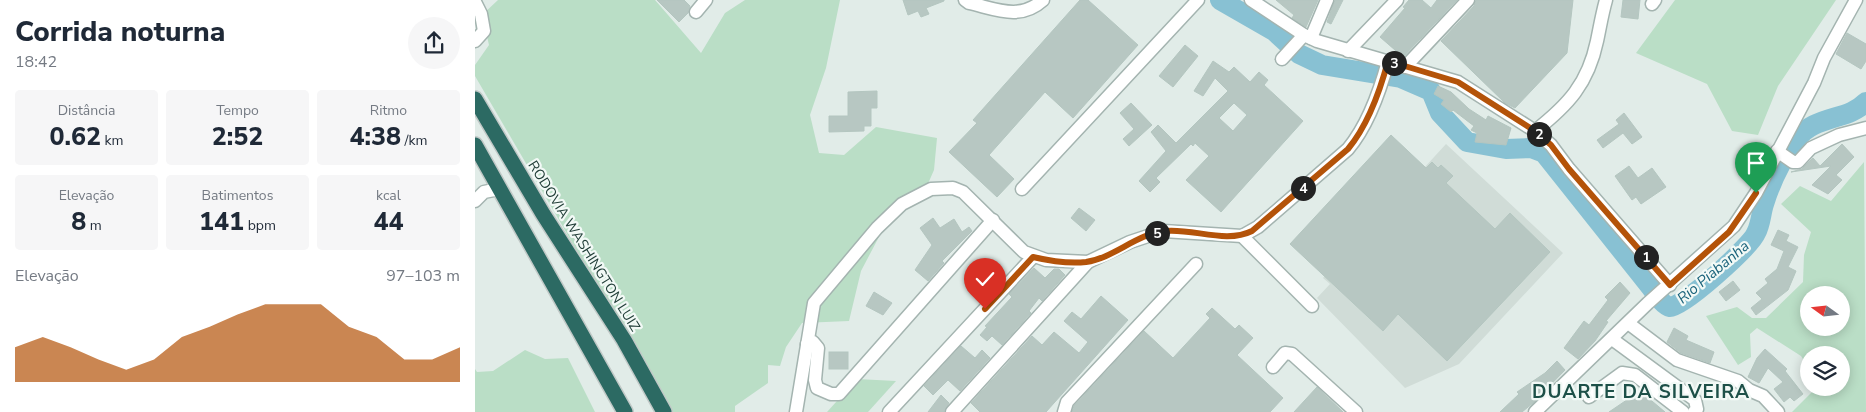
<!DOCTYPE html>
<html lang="pt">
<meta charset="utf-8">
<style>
body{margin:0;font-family:"Nunito Sans",sans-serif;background:#f6f6f7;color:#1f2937;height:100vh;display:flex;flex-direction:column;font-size:19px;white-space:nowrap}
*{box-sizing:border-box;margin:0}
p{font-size:16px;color:#747a83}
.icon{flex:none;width:28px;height:28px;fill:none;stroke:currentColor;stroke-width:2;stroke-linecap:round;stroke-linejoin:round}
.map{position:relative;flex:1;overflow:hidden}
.side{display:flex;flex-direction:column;background:#fff;width:475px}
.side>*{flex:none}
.needle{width:32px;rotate:285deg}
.buttons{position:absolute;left:1325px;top:286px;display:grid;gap:10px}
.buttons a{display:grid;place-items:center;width:50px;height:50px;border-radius:50%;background:#fff;box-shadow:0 2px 12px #0003;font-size:25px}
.pin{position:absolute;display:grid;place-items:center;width:42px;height:42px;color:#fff;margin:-51px -21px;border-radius:50% 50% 50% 0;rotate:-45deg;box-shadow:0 0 5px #0007}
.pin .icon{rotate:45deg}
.km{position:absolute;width:25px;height:25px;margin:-12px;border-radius:50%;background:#222;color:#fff;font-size:14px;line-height:25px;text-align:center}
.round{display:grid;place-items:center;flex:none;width:52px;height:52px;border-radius:26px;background:#f6f6f7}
.overview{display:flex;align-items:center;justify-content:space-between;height:85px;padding:0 15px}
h1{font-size:28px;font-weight:800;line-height:38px}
.stats{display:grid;grid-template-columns:repeat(3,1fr);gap:8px;height:85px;padding:5px 15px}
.stats div{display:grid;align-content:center;border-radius:5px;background:#f6f6f7;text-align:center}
.stats b{font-size:25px;font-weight:800}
.stats small{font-size:14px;font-weight:400}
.stats p{font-size:14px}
.chart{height:140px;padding:10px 15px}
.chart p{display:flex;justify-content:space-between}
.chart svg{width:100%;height:90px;margin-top:5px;fill:#b45309;opacity:.7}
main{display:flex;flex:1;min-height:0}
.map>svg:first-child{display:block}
.built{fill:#d0dcd7}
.green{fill:#badec6;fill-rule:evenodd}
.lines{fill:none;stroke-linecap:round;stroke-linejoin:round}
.river{stroke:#88c1d3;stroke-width:20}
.building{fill:#b7c7c2;stroke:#b4c6c0;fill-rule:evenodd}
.minor-casing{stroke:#a4b4b0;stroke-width:15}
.highway-casing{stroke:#c1c9c7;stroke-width:18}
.minor{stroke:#fff;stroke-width:12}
.highway{stroke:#2c6a63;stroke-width:15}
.route-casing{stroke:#fff;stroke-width:10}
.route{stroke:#b45309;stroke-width:6}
.labels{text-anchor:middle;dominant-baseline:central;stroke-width:4.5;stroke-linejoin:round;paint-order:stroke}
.street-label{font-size:14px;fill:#213e38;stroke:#f2f9f6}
.water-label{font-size:15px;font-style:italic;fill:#1a637b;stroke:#f2f9f6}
.district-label{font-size:19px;font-weight:bold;letter-spacing:1px;fill:#1d5048;stroke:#f2f9f6}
</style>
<main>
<section class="side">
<div class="overview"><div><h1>Corrida noturna</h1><p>18:42</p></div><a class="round"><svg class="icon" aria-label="share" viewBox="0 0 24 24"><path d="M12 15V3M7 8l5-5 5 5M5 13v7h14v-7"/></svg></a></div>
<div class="stats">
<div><p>Distância</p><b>0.62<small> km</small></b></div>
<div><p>Tempo</p><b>2:52</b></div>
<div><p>Ritmo</p><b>4:38<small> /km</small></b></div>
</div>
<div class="stats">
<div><p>Elevação</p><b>8<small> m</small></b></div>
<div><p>Batimentos</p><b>141<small> bpm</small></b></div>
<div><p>kcal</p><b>44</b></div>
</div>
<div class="chart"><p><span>Elevação</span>97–103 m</p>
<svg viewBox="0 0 160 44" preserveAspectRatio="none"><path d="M0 44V27L10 22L20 27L30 33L40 38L50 33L60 22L70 17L80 11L90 6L100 6L110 6L120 17L130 22L140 33L150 33L160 27V44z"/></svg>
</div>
</section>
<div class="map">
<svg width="1391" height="412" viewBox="0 0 1391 412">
<rect width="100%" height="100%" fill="#e1ece8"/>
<polygon class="built" points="971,144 1088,253 984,364 930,388 842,298 855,284 848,278"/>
<g class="green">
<polygon points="23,0 180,0 226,53 250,13 270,0 365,0 351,68 335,115 344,153 369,155 401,127 462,138 459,170 448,195 416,214 386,271 374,321 327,323 311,347 305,366 293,365 293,383 260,406 260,412 196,412 0,76 0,65 14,45 7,15"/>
<polygon points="1200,0 1361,0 1303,86 1283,135 1257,131 1232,84 1161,53"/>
<path d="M1389,162L1391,412H1317L1341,388H1366V355H1334V368L1326,356L1282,328L1275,334L1276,357L1263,365L1231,316L1262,307L1277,318H1291L1328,282L1329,255L1336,232L1306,204L1325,186L1356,201ZM1334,295H1366V328H1334Z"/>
<polygon points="50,350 70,359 93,358 120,412 0,412 0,369 2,372 18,371"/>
<polygon points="382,379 421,381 393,412 352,412"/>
</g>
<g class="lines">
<path class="river" d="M745,0L799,31L824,54L847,65L926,78L956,91L965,113L992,142L1031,149L1056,148L1069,153L1174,285C1179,291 1188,306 1195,307C1207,308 1276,246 1281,233C1286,224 1286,213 1289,204C1296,182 1308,157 1322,139C1339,115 1373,121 1391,102"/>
</g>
<g class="building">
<polygon points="182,0 209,0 215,6 213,13 204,22"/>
<polygon points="428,0 469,0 469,1 451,8 454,14 446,17 443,11 433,15"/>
<polygon points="605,0 613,0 663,45 598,118 570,92 514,155 539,179 522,197 474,152 502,123 498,120"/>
<polygon points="801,0 843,0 831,27 817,18 819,15"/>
<polygon points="860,0 868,0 856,24 852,22"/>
<polygon points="934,0 947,0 956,8 962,0 982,0 928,57 905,37 930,8 928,7"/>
<polygon points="1001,0 1098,0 1092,53 1040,108 1030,103 966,41 999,6"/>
<polygon points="1148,0 1165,0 1163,19 1146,17"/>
<polygon points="1372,33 1391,44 1391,61 1386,69 1361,54"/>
<polygon points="710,45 723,56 698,87 684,76"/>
<path d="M738,61L754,72L759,67L775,82L784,72L793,80L789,85L828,121L746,212L711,180L734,156L720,143L718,146L716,144L681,178L685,182L675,192L664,181L691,151L676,132L683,125L701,143L753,91L740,78L728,96L719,91ZM759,103L772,115L758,131L744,118Z"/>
<polygon points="963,86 976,92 994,109 1011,120 1013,116 1036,128 1031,145 1000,142 1002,133 996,130 999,126 978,110 976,112 966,104 969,100 959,94"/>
<polygon points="402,91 402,108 396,108 396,126 389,126 389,131 354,132 354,116 373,116 373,92"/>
<polygon points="656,103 677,125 654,146 648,139 659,129 645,113"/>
<polygon points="1149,113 1167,137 1157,144 1148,133 1128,148 1122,140 1144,124 1141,120"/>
<polygon points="916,135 951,168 957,162 963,168 966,165 978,176 971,183 1020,229 1035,213 1075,252 972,361 923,314 908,331 815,244"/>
<polygon points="1367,144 1379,157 1361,175 1367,180 1353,194 1337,185 1356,166 1316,172 1327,169 1338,158 1345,166"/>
<polygon points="1154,166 1163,178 1177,168 1191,187 1166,204 1161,197 1157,200 1140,176"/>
<polygon points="604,208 620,220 611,231 596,218"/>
<polygon points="458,218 465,228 479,219 487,232 494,227 497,231 467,261 469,263 453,281 440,270 457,245 445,228"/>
<polygon points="1303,230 1314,235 1311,241 1323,247 1313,267 1321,271 1313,290 1281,315 1276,308 1287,299 1281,293 1293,283 1290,279 1302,269 1309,251 1296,245"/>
<polygon points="559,268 570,278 579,269 584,269 590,275 567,301 564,298 554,311 556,313 527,345 517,336 512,341 505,335 512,327 510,326 537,297 534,294"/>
<polygon points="1258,281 1265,290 1251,301 1244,292"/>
<polygon points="1145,282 1155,293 1131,321 1133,322 1120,341 1103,359 1089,348 1109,321 1114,325 1133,300 1130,297"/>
<polygon points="399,292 417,303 408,315 391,306"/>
<polygon points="626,296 653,320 571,412 505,412 496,403 557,336 567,345 579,332 604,353 613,342 589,321 597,312 606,319"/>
<polygon points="737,308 760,329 764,325 778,338 762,355 808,398 795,412 597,412 599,406 669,331 698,358 735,318 731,314"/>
<polygon points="1199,328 1213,336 1211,340 1239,352 1235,363 1206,353 1192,342"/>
<polygon points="486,346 500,358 507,350 515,358 485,391 473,380 458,395 449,386"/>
<polygon points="1290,349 1312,369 1310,371 1328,394 1319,401 1315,397 1309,402 1299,389 1308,382 1293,368 1284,383 1273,377 1282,358"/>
<rect x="354" y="352" width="19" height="17"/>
<polygon points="1082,361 1090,370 1058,403 1047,412 1025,412 1044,394 1042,392 1070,373"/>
<polygon points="842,387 868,412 819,412"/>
<polygon points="1165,391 1190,412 1134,412"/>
<polygon points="466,395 474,403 469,412 453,412"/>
</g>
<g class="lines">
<defs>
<g id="minor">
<path d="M490,0L494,3C521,9 545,21 568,0"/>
<polyline points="776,0 829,35 842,41 983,82 1060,131 1076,145 1094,169 1195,285"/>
<polyline points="0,2 6,14 9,31 0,41"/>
<polyline points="1177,4 1180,0"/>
<polyline points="221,12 231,0"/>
<polyline points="836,38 852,0"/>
<polyline points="873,51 922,0"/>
<polyline points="807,59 829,35"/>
<polyline points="930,67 993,0"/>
<path d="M1060,131C1093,105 1113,84 1122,41C1125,27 1127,14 1131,0"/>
<polyline points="1302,151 1318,162 1323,162 1336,148 1364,135 1391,128"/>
<polyline points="547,189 723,0"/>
<polyline points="0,201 9,192 24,189"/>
<polyline points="767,236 837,306"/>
<polyline points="1153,323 1202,360 1263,381 1274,390 1288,396 1303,412"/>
<polyline points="1137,339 1220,400 1222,409 1219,412"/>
<polyline points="332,344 338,342 343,348 340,380 342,388 356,394 364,394 518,220"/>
<polyline points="798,367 810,353 817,354 881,412"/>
<polyline points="1114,397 1147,373 1160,375 1208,412"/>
<path d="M321,412L339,303L402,228L427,204L456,189L478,188L488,192L549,252L571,260L613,262L655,242L688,231L767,236L783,227L873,149C893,125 905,91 913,61"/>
<polyline points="414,412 558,257"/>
<polyline points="477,412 613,262"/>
<polyline points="589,412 592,402 721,264"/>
<polyline points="1060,412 1173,303 1259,226 1281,193 1339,83 1349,58 1381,0"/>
</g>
<g id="highway">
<polyline points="0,99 68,214 149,340 189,412"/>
<polyline points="0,145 150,412"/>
</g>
</defs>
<use href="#minor" class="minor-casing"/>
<use href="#highway" class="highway-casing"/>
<use href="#minor" class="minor"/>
<use href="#highway" class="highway"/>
</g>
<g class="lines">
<defs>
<path id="route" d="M510,309L558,257C575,261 594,264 611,262C639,258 661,234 690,231C718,228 751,244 777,231L873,149C893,125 905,91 913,61L983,82L1060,131L1076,145L1094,169L1195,285L1254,232L1281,193"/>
</defs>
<use href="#route" class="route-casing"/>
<use href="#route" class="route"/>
</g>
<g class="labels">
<g class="street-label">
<text transform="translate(109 246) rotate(58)">RODOVIA WASHINGTON LUIZ</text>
</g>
<g class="water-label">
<text transform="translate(1238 272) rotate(-40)">Rio Piabanha</text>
</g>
<g class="district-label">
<text x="1166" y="392">DUARTE DA SILVEIRA</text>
</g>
</g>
</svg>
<div class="buttons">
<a><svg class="needle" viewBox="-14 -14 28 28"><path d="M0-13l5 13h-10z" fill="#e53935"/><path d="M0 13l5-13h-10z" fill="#747a83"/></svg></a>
<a><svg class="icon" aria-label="layers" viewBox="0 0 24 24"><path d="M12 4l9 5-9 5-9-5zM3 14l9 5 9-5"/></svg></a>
</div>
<div class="pin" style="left:1281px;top:193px;background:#1e9e55"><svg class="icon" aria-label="arrive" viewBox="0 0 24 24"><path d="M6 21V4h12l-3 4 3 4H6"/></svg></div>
<div class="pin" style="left:510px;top:309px;background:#d93025"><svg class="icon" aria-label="check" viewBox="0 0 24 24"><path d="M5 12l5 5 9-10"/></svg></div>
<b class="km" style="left:1171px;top:257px">1</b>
<b class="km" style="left:1064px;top:134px">2</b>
<b class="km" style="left:919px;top:63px">3</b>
<b class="km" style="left:828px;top:188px">4</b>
<b class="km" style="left:682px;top:233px">5</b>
</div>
</main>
